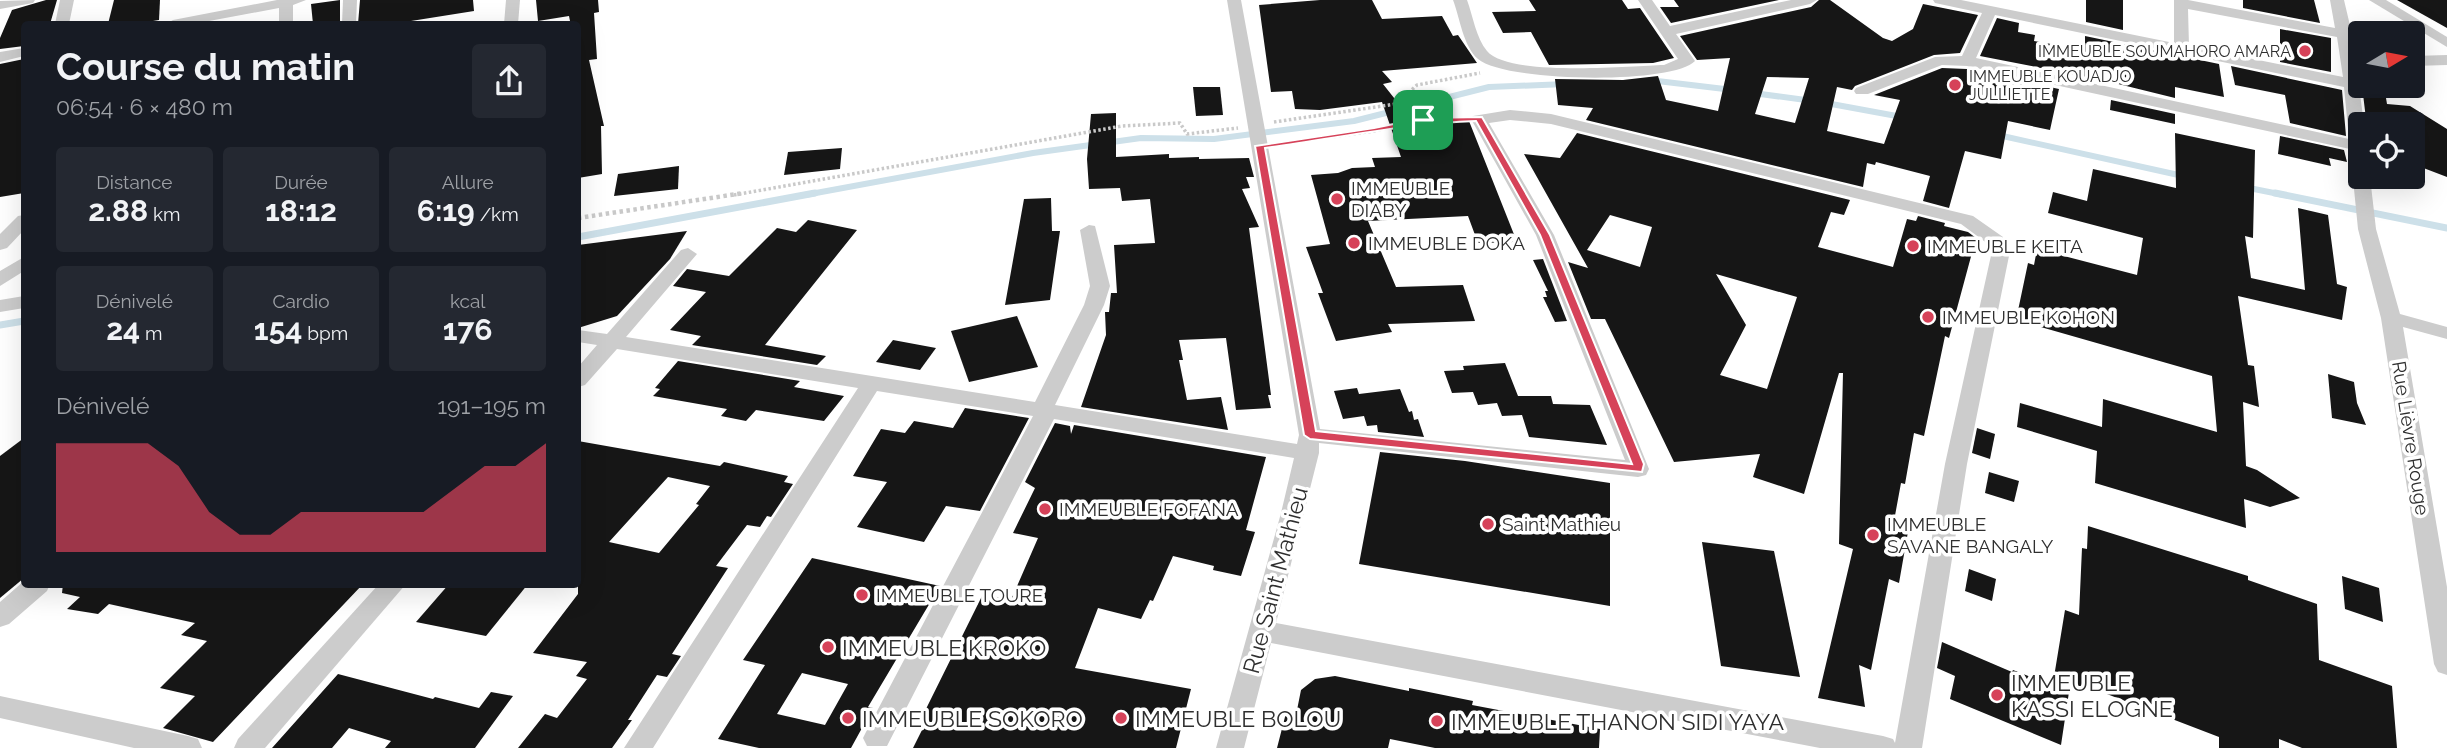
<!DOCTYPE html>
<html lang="fr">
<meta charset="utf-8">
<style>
body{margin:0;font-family:Raleway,sans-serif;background:#242831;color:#f1f3f6;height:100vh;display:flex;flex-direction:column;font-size:26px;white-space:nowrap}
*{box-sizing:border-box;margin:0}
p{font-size:23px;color:#9ea1a6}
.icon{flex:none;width:38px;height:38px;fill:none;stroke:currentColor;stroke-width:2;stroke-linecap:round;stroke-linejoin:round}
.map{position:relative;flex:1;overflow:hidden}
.drawer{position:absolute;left:21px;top:21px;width:560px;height:567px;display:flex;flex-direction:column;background:#171b24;border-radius:7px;box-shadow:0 7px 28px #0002}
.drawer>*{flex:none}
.needle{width:46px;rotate:80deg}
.fabs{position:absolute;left:2348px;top:21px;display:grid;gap:14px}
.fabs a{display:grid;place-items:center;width:77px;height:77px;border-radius:7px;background:#171b24;box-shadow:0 7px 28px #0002;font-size:35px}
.pin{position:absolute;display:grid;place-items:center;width:60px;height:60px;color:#fff;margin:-30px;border-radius:14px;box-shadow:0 4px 10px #0006}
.round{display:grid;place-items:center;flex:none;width:74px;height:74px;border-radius:7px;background:#242831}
.summary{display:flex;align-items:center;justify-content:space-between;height:119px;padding:0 35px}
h1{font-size:38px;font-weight:700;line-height:52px}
.metrics{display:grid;grid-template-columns:repeat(3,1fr);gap:10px;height:119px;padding:7px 35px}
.metrics div{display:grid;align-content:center;border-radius:7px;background:#242831;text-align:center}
.metrics b{font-size:30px;font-weight:700}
.metrics small{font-size:19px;font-weight:400}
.metrics p{font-size:19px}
.chart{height:196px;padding:14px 35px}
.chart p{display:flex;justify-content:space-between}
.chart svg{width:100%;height:126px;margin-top:7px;fill:#d64259;opacity:.7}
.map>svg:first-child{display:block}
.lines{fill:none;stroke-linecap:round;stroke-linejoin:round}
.stream-far1{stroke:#cde0e9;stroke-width:6}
.stream{stroke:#cde0e9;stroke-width:7}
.building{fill:#161616;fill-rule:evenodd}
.path-far1{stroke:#c9c9c9;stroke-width:3.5;stroke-dasharray:2.5 2.5;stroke-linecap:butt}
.path{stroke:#c9c9c9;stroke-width:4.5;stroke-dasharray:3.5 3.5;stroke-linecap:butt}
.minor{fill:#ccc;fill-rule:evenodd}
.route{fill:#d64259;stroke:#fff;stroke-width:2;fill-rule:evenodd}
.poi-dot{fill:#d64259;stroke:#fff;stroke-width:2.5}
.labels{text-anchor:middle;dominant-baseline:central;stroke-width:7;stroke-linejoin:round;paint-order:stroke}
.far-poi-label{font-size:16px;fill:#2f2f2f;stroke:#fff;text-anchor:end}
.poi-label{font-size:19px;fill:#2f2f2f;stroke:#fff;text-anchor:start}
.street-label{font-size:19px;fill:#2f2f2f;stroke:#fff}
.near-street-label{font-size:23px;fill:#2f2f2f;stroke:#fff}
.near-poi-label{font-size:23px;fill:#2f2f2f;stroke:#fff;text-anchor:start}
</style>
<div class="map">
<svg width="2447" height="748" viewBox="0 0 2447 748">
<rect width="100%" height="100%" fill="#fff"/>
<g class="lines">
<g class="stream-far1">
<polyline points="1649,80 1733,90"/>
<polyline points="1753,93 1813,101"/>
<polyline points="1826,103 1902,117"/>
<polyline points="1998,135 2183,176"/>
<polyline points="2244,187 2284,195"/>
<polyline points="805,195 1033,153 1141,138 1214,139 1354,121 1489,87 1566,84"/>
</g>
<g class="stream">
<polyline points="2275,193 2447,228"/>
<polyline points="578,237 815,193"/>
<polyline points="0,325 24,321"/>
</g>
</g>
<g class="building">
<polygon points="46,0 57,0 50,24 24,24 24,46 0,49 0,38 12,10"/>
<polygon points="114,0 160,0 159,20 135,24 108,24"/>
<polygon points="340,0 340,24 313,24 311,4"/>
<polygon points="360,0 473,0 474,11 411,21 410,24 358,24"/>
<polygon points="536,0 598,0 599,12 594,13 597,59 589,60 604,126 601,126 602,174 578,178 578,24 570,21 569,16 538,21"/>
<polygon points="1320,0 1372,0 1382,19 1442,16 1453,36 1458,35 1477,63 1382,71 1392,82 1383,84 1413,122 1469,121 1517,242 1478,243 1468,216 1368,221 1396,287 1463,285 1475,321 1388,324 1392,332 1336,341 1318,293 1323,293 1306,247 1330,244 1311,175 1338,173 1352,168 1375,167 1372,158 1401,157 1382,102 1320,110 1295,109 1292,91 1271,92 1259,5"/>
<polygon points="1529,0 1622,0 1628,9 1640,8 1674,58 1653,63 1549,65 1531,32 1503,33 1492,12 1536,11"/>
<polygon points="1674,0 1779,0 1671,23 1660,7 1679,7"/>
<path d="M1819,0H1830L1883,38L1892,41L1913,29L1923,4L1978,15L1960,53L1934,55L1855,86L1852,90L1837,87L1827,131L1884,144L1900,100L1874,95L1942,68L1967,69L2059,89L2050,130L2008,121L2001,159L1965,151L1949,208L1923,201L1930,176L1876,162L1875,165L1867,163L1863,187L1586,120L1593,108L1558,105L1555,79L1623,80L1658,76L1666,100L1718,111L1730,58L1697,60L1680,36L1811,7ZM1767,77L1809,78L1795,123L1755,114Z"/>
<polygon points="2086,0 2123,0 2123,30 2086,22"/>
<polygon points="2243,0 2314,0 2320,23 2243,8"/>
<polygon points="2397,0 2447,0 2447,28"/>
<polygon points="1997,18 2019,23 2018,32 2035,35 2034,41 2085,50 2085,36 2219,64 2224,97 2175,87 2175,98 2102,80 1980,56"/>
<polygon points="2280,29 2331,38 2331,72 2280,62"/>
<polygon points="24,59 24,193 0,197 0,64"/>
<polygon points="2231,66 2342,90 2346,136 2290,123 2285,95 2235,85"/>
<polygon points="1193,87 1220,87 1223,115 1196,116"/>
<polygon points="2363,94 2386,98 2387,104 2410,106 2447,129 2447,177 2413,164 2413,124 2391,124 2366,119"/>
<polygon points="2111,100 2175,114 2175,124 2110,110"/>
<polygon points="1116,113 1116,157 1169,154 1169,158 1199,157 1199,159 1249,158 1254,177 1246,177 1250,188 1242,189 1259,227 1249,228 1271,395 1268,395 1271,408 1236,410 1226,338 1179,340 1183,360 1179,360 1187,400 1221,397 1228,430 1081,407 1106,335 1105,312 1109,312 1111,293 1117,293 1114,245 1155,243 1150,199 1122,201 1120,188 1089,189 1087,159 1091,114"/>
<path d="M1577,133L1850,200L1844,215L1831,212L1818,247L1893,267L1907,219L1916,221L1918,216L1945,223L1944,226L1968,232L1976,238L1949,338L1945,336L1924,436L1914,433L1905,484L1901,483L1894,521L1909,526L1899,583L1889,579L1871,670L1859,665L1865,707L1818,698L1853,549L1839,544L1843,373H1839L1804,494L1753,477L1760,454L1674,462L1605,319H1591L1568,262L1588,268L1524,154L1560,158ZM1610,215L1652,227L1640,267L1587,250ZM1716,274L1797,297L1767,389L1720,375L1746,325Z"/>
<polygon points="2175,133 2255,150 2253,238 2245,236 2251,278 2305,290 2298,208 2328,215 2337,284 2347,287 2342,320 2238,296 2248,365 2254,366 2259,407 2243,402 2246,466 2257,470 2300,498 2270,507 2244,499 2246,528 2095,483 2097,451 2017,427 2020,403 2102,427 2103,399 2217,432 2212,376 2016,320 2028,263 2034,265 2037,249 2137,275 2143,238 2048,213 2053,192 2087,201 2093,169 2176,188"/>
<polygon points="2280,136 2344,150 2347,162 2329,158 2331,166 2278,154"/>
<polygon points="842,148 840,169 784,175 788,152"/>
<polygon points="679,166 678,189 614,196 618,174"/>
<polygon points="1051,198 1052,231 1060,231 1050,300 1005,305 1024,199"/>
<polygon points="808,220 857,230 765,345 826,356 817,365 692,345 701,336 670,330 706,292 673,286 687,269 729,276 777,228 796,232"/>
<polygon points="687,231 670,259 617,316 578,328 578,245"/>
<polygon points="1543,259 1567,321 1555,322 1543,297 1547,297 1545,291 1548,291 1533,260"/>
<polygon points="1017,316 1038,367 969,382 951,331"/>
<polygon points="893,340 936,348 920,370 876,362"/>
<polygon points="678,361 800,381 794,387 844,396 824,421 756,410 746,421 721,416 727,409 653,396 660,389 655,388"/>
<polygon points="1505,363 1518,396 1551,396 1553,404 1590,405 1607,445 1529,437 1522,415 1502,416 1497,403 1478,405 1473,392 1452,393 1444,371 1464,370 1463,366"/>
<polygon points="2328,374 2354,382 2357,403 2366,425 2332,418"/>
<polygon points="1357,388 1359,394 1400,389 1409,412 1412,411 1414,420 1418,419 1424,437 1378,432 1377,425 1367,426 1364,416 1343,419 1334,391"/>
<polygon points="965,408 1029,418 980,511 946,506 924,542 857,527 887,482 853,476 881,429 905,433 914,421 953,428"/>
<polygon points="1055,423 1070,426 1071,434 1074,425 1266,457 1246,530 1255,532 1241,576 1213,570 1214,566 1173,556 1153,601 1150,600 1141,619 1098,608 1075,668 1191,689 1176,748 913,748 926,722 920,721 983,594 1011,600 1038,538 1013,533 1035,488 1025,482"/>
<polygon points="1977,428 1995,434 1990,459 1972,453"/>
<polygon points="24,438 24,578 0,598 0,456"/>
<path d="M578,441L720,466L724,462L788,476L784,482L793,484L771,517L767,516L760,527L747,525L716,566L728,568L672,654L681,656L667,677L657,675L628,720H632L612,748H518L545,714L557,718L587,679L576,676L587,662L533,653L578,594ZM668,477L710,486L696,504L699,505L659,553L609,542Z"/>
<polygon points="1380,452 1465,461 1610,483 1610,606 1359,564"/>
<polygon points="1989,472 2019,481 2014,502 1985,493"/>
<polygon points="2088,526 2248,576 2248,580 2317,604 2319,660 2392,686 2397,748 2302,748 2279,739 2279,748 2219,748 2219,737 2099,691 2099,694 2054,677 2065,610 2079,615 2082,548 2087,549"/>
<polygon points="1702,542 1774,551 1800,677 1721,666"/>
<path d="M812,558L940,586L868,707L873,708L851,748H759L718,739L765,665L743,660ZM802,673L848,684L825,725L777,714Z"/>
<polygon points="1969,569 1996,579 1992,601 1965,591"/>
<polygon points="2342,576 2379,588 2383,622 2345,609"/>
<polygon points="63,584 363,584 213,742 163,728 195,696 160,688 207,641 181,635 195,623 109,604 98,614 67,609 80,597 62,593"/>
<polygon points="449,584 528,584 486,636 416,622"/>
<polygon points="1942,642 2012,672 2013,670 2069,692 2061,745 1950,699 1955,676 1937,668"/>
<polygon points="338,674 433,699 435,697 479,708 491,692 513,696 475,748 385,748 391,741 349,728 332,748 272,748"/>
<polygon points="1335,676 1409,691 1409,688 1473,701 1472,705 1600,729 1599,748 1435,748 1390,739 1388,748 1277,748 1286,713 1296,715 1301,690 1315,679"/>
</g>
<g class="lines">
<g class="path-far1">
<polyline points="1274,122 1396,104 1417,85 1480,73"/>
<polyline points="1279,144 1374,131 1423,120 1464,119"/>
<polyline points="734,195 1122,126 1180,123 1187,134 1238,128"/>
</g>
<polyline class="path" points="578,218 744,193"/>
<g class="minor">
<polygon points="35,0 33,3 0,9 0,1"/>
<polygon points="60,0 74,0 69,24 55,24"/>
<polygon points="277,0 306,0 293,5 293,24 279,24 279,8 193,24 166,24 173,20"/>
<polygon points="343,0 357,0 356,24 342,24"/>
<polygon points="506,0 520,0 518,24 504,24"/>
<path d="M1227,0H1241L1320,429L1625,460L1536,235L1471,119L1473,116L1510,110L1551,114L1973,216L2003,237L2010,251L1967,464L1922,748H1820L1271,643L1244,748H1216L1281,513L1294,458L1054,419L887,746H867L863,738L867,730L1033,416L877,391L653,748H624L858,388L617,349L585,385L578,387V367L597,345L578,342V330L607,334L681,250L688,248L697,254L626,337L1035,402L1084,305L1090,286L1080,230L1089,225L1095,226L1110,286L1104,305L1055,405L1297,444L1299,435ZM1510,120L1551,124L1961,224L1988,244L1992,251L1945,464L1895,743L1893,739L1883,736L1276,623L1319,453V443L1638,477L1646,475L1649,469L1554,235L1489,123Z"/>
<path d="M1453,0H1467C1473,16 1476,38 1487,51C1508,77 1630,66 1664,65L1678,59L1638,0H1652L1670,26L1791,0H1817L1810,4L1676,34L1695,61C1672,85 1504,82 1478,59C1463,46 1460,18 1453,0Z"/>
<path d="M1933,0H1961L2174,43V0H2188L2335,28L2330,0H2344L2352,34L2364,124H2361V177H2370L2376,229L2400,314L2447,327V339L2403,327L2447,587V675L2438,672L2434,664L2381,318L2358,229L2350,149L1967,66L1942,65L1868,94H1856L1854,91L1856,88L1935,57L1962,56L1982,13L1935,3ZM2188,9L2337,37L2343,77L2189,46ZM1995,15L2344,87L2349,139L1976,58Z"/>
<polygon points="2369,0 2386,0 2447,37 2447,47"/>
<polygon points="24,48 24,56 0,62 0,52"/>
<polygon points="2447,55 2447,65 2413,66 2413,56"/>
<polygon points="24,215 24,230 7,248 0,250 0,234 18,216"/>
<polygon points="24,257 24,271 0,286 0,271"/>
<polygon points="24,296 24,308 0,312 0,300"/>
<polygon points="24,581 24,584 50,584 47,591 9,624 0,627 0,602"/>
<polygon points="379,584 406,584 265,748 234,748 238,739"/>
<polygon points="0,696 188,736 198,739 202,748 134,748 0,718"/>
</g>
</g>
<path class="route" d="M1482,117L1550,235L1644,464L1642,472L1310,439L1304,435L1255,146L1374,128L1423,118ZM1476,121L1540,235L1632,464L1316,431L1265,148C1335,139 1405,123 1476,121Z"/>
<g class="poi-dot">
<circle cx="2305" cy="51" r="7"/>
<circle cx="1955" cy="85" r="7"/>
<circle cx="1337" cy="199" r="7"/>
<circle cx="1354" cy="243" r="7"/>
<circle cx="1913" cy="246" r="7"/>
<circle cx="1928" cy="317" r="7"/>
<circle cx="1045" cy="509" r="7"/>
<circle cx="1488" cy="524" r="7"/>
<circle cx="1873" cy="535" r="7"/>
<circle cx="862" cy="595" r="7"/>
<circle cx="828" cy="647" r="7"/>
<circle cx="1997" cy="695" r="7"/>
<circle cx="848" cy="718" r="7"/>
<circle cx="1121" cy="718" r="7"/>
<circle cx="1437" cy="721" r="7"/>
</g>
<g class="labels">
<g class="far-poi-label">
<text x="2291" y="51">IMMEUBLE SOUMAHORO AMARA</text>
<text x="1969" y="76" text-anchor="start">IMMEUBLE KOUADJO<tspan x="1969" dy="18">JULLIETTE</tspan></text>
</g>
<g class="poi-label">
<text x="1351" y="188">IMMEUBLE<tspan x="1351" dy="22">DIABY</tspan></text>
<text x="1368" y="243">IMMEUBLE DOKA</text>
<text x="1927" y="246">IMMEUBLE KEITA</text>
<text x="1942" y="317">IMMEUBLE KOHON</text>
<text x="1059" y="509">IMMEUBLE FOFANA</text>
<text x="1502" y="524">Saint Mathieu</text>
<text x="1887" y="524">IMMEUBLE<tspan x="1887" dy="22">SAVANE BANGALY</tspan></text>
<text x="876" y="595">IMMEUBLE TOURE</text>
</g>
<g class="street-label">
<text transform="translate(2411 438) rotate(81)">Rue Lièvre Rouge</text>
</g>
<g class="near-street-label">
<text transform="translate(1275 580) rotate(-75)">Rue Saint Mathieu</text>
</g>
<g class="near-poi-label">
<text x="842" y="647">IMMEUBLE KROKO</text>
<text x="2011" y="682">IMMEUBLE<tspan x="2011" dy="26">KASSI ELOGNE</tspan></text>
<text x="862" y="718">IMMEUBLE SOKORO</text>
<text x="1135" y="718">IMMEUBLE BOLOU</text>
<text x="1451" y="721">IMMEUBLE THANON SIDI YAYA</text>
</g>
</g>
</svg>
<div class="fabs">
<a><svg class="needle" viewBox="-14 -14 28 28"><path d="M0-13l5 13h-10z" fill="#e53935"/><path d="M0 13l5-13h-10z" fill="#9ea1a6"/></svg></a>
<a><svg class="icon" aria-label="locate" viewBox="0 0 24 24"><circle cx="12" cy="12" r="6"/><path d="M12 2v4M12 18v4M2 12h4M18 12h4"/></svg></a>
</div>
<div class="pin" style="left:1423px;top:120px;background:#1e9e55"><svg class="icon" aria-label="arrive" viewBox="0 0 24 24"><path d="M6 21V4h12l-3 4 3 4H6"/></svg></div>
<section class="drawer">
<div class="summary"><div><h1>Course du matin</h1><p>06:54 · 6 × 480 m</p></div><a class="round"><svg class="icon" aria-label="share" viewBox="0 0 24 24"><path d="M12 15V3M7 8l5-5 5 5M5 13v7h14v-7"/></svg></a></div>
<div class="metrics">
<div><p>Distance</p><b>2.88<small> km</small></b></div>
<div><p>Durée</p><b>18:12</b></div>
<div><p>Allure</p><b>6:19<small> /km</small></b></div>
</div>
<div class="metrics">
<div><p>Dénivelé</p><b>24<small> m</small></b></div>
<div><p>Cardio</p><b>154<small> bpm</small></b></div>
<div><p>kcal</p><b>176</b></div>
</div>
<div class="chart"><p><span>Dénivelé</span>191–195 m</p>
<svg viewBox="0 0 160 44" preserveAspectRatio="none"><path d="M0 44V6L10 6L20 6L30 6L40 14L50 30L60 38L70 38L80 30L90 30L100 30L110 30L120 30L130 22L140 14L150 14L160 6V44z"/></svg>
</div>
</section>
</div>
